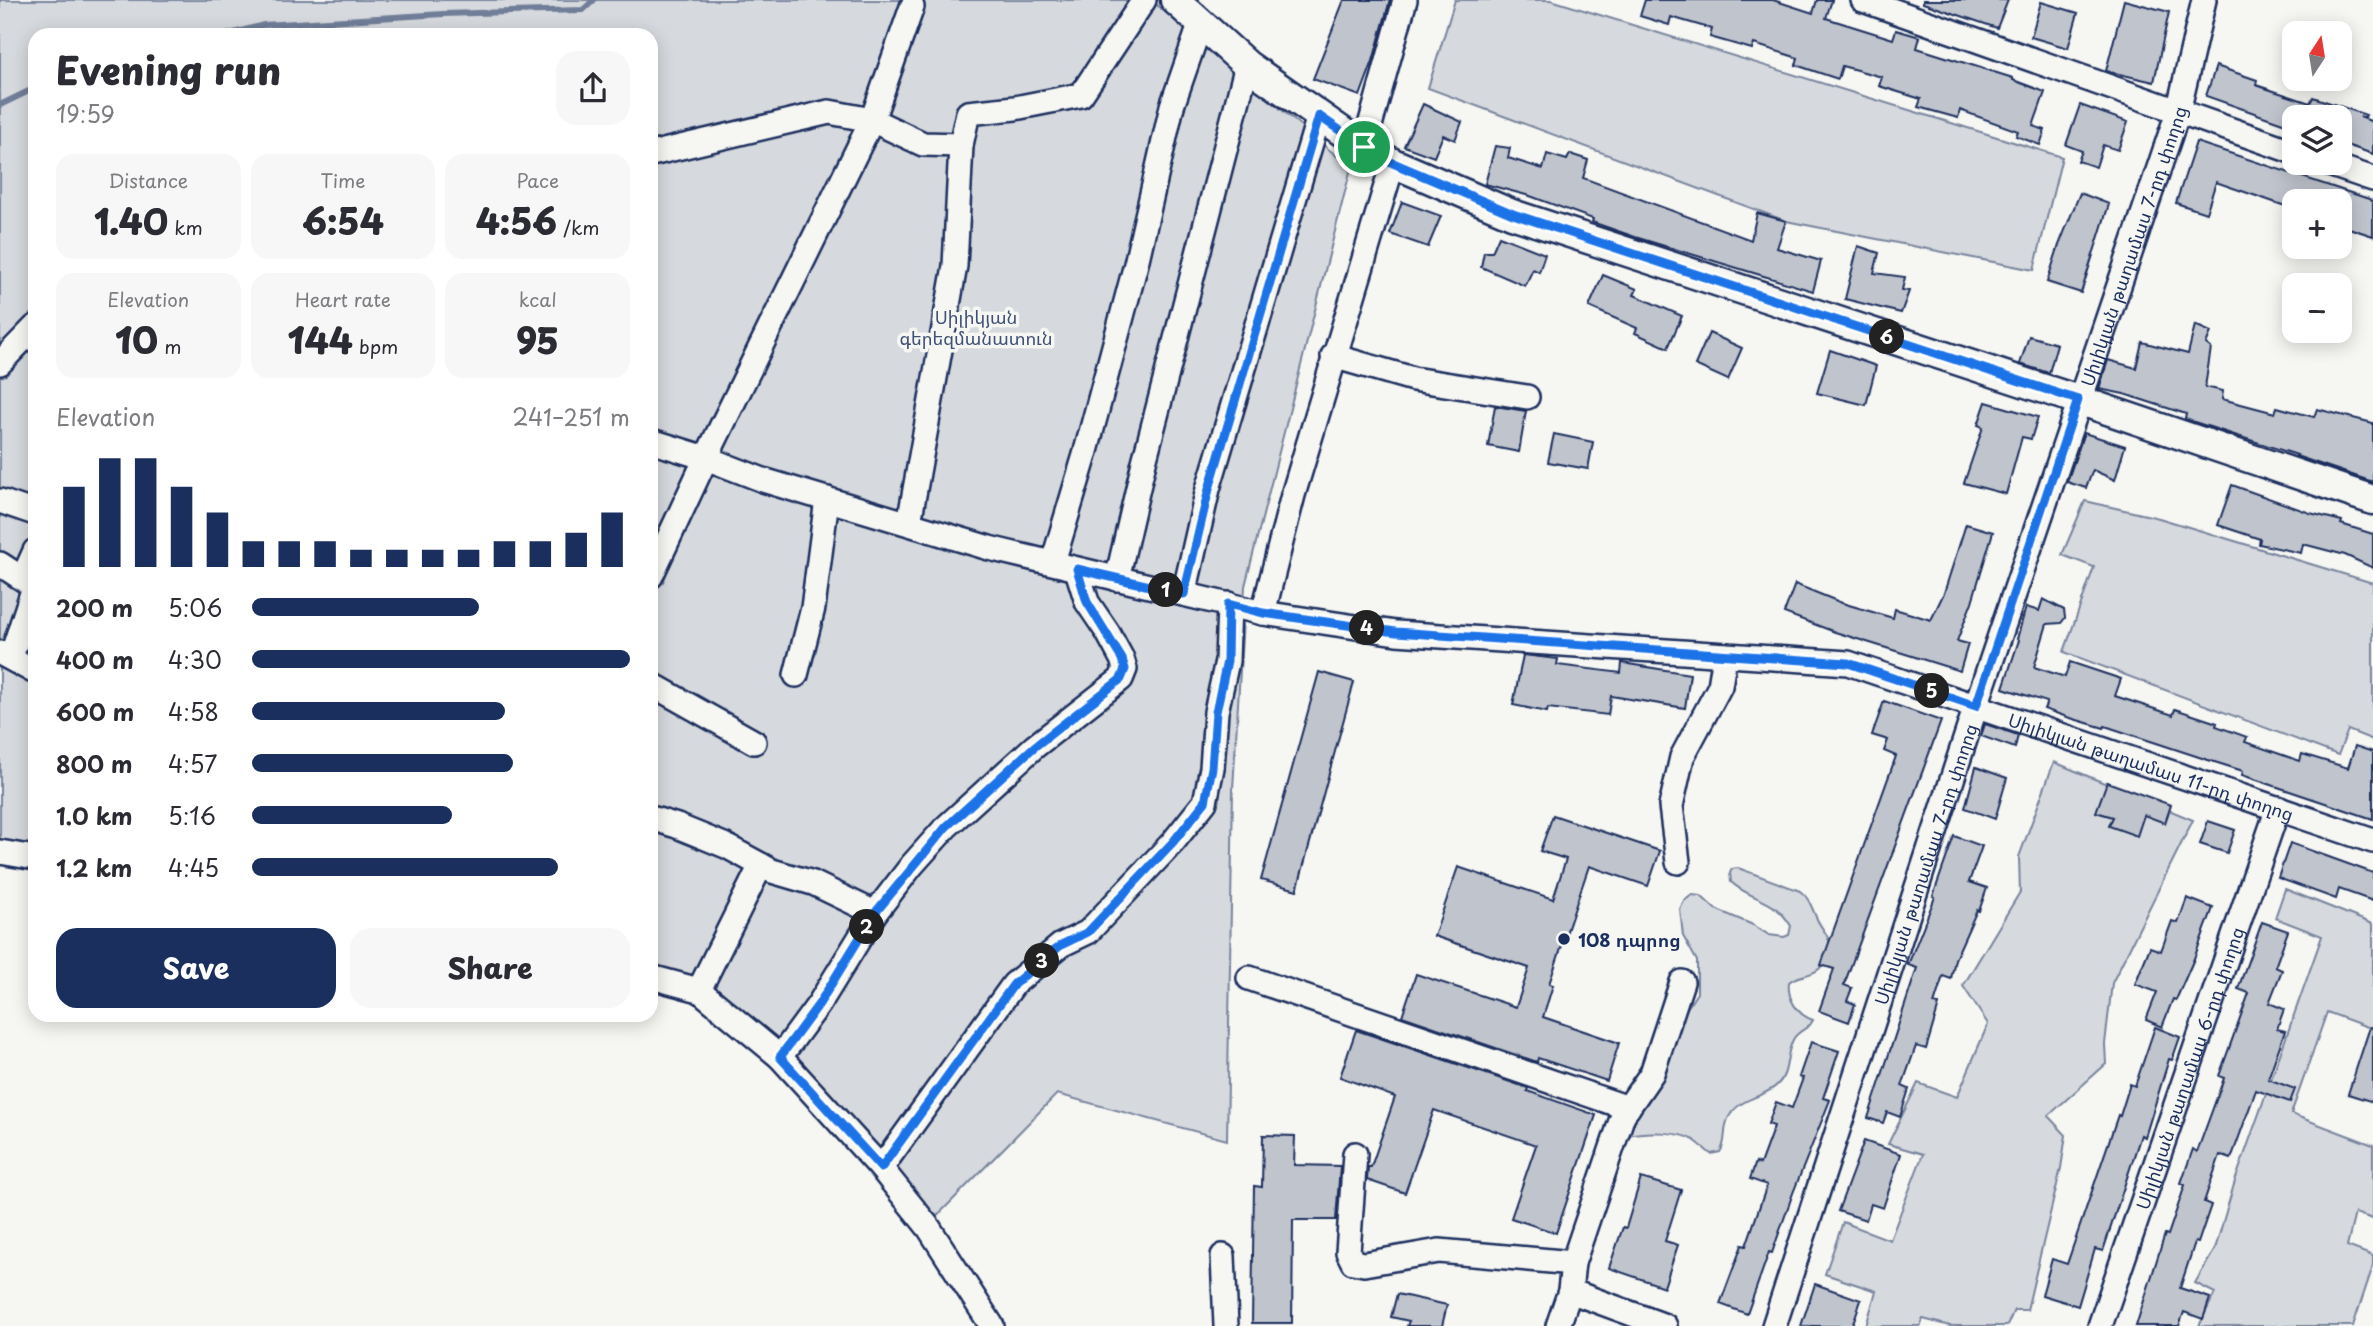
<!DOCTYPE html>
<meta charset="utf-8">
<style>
body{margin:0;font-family:"Playpen Sans","Noto Sans Armenian",sans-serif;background:#f7f7f7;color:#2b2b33;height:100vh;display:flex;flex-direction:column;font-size:26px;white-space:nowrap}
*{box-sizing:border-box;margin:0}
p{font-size:23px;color:#7c7c81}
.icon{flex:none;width:38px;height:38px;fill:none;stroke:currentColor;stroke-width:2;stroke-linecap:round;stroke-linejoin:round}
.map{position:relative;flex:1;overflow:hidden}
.side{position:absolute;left:28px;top:28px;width:630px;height:994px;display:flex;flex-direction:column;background:#fff;border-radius:21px;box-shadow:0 4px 18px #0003}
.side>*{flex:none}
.needle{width:46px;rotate:12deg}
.buttons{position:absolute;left:2282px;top:21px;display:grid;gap:14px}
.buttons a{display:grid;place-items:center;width:70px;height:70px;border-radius:14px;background:#fff;box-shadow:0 4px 18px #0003;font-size:35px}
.pin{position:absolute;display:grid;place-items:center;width:60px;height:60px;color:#fff;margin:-30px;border:4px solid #fff;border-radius:50%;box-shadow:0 2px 7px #0007}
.km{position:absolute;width:35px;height:35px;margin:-18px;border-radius:50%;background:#222;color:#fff;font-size:19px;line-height:35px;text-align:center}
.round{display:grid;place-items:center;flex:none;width:74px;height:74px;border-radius:21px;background:#f7f7f7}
.head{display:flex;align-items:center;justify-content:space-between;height:119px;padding:0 28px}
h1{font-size:38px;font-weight:800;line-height:52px}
.stats{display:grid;grid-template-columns:repeat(3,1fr);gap:10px;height:119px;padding:7px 28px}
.stats div{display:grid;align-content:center;border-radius:18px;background:#f7f7f7;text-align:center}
.stats b{font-size:35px;font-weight:800}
.stats small{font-size:19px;font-weight:400}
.stats p{font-size:19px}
.chart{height:196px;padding:14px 28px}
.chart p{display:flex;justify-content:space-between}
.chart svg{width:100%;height:126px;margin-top:7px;stroke:#1b2f5e;stroke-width:6}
.cta{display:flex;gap:14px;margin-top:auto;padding:14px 28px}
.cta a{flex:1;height:80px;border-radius:21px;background:#1b2f5e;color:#fff;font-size:28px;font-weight:800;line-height:80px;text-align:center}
.cta a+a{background:#f7f7f7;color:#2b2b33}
ul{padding:0 28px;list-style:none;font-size:23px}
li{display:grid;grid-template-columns:112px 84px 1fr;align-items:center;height:52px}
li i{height:18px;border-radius:9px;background:#1b2f5e}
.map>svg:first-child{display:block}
.green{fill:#d6d9dd;stroke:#78849e;stroke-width:2}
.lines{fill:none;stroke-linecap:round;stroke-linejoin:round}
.stream{stroke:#717e99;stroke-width:6}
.building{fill:#c0c4cd;stroke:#1b2f5e;stroke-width:2}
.minor-casing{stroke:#1b2f5e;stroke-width:28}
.major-casing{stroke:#1b2f5e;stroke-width:33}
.minor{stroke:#f6f6f2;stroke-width:23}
.major{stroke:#f6f6f2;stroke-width:28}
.route-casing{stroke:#fff;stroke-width:14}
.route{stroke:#1a73e8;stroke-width:9}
.poi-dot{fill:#1b2f5e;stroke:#f6f6f2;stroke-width:2.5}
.labels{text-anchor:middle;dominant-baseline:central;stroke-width:7;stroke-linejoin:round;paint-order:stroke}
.street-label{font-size:18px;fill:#1b2f5e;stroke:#f6f6f2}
.park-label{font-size:18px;fill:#405177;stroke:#f6f6f2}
.poi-label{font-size:18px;font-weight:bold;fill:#1b2f5e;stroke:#f6f6f2;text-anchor:start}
</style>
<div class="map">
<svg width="2373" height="1326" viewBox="0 0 2373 1326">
<rect width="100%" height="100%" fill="#f6f6f2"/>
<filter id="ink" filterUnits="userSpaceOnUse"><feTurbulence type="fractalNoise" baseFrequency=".0143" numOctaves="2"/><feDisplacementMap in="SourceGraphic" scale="14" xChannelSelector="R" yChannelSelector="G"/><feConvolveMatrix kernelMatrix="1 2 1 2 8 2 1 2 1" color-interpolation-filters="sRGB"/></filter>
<g filter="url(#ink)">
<g class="green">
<polygon points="0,0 1151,0 1351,168 1245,586 1233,789 1227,1140 1057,1094 932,1221 780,1050 651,966 651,35 35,35 35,852 0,846"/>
<polygon points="1455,0 1551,0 2062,157 2034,270 1786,221 1428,88"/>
<polygon points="2085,501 2159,518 2373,583 2373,740 2348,730 2338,755 2064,652 2094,567 2062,555"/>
<polygon points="2054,762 2193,820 2112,983 2105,1044 2106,1064 2048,1116 2066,1135 2061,1168 2027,1310 2014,1310 2007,1326 1950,1326 1923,1319 1920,1326 1866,1326 1876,1291 1825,1274 1843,1222 1890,1240 1923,1154 1888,1144 1918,1083 1957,1097 1988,1024 1963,986 2020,892 2019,857"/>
<path d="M1738,868L1800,891C1810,898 1812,909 1817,919C1823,932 1834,939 1828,954C1826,959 1824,965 1819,969C1810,977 1798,974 1789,982C1787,998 1797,1015 1813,1020C1809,1029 1799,1030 1794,1038C1785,1052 1790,1072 1778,1084C1766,1097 1744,1097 1732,1112C1721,1126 1728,1141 1720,1152L1711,1154C1705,1150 1700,1144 1694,1140C1678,1131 1645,1131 1628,1135V1124L1670,1053L1676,1041L1684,1013L1697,993V961L1683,936L1680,909L1684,901L1692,895L1701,896L1715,909L1753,925L1769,935L1784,937L1789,935L1791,926C1774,897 1753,902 1731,882L1730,873L1732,869Z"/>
<polygon points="2285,889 2373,924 2373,1029 2327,1012 2291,1114 2373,1145 2373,1219 2355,1213 2347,1246 2373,1256 2373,1266 2353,1326 2199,1326 2215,1293 2195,1283 2215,1249 2235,1181 2322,936 2275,918"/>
</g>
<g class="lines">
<g class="stream">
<polyline points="226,35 264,25 443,14 583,10 594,0"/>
<polyline points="0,105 35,88"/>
</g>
</g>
<g class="building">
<polygon points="1344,0 1390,0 1373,61 1360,96 1313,79"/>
<polygon points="1645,0 1773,0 1813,13 1817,0 1832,0 1826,18 1893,39 1896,30 1920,37 1917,48 2013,78 2013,80 2045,92 2033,126 2045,130 2040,145 2016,136 2018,131 1960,110 1958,118 1918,107 1921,99 1879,86 1882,77 1842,66 1838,79 1796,65 1798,58 1754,44 1752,49 1710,37 1712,29 1671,17 1669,25 1640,16"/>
<polygon points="1923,0 2008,0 1997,28 1923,3"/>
<polygon points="2124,0 2169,12 2154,82 2106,71"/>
<polygon points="2041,2 2078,13 2068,48 2031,37"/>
<polygon points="2216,66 2257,80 2256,85 2310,103 2313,97 2366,115 2365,117 2360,117 2373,122 2373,154 2340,143 2340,117 2294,117 2294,127 2206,96"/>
<polygon points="1423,104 1462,122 1455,140 1443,135 1434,157 1404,146"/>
<polygon points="2080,105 2128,122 2118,150 2103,145 2096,167 2078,161 2082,151 2066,145"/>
<polygon points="2196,142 2369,199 2373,202 2373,236 2340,225 2347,201 2294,201 2294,209 2216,182 2206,213 2176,203"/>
<polygon points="1495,146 1510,148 1508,158 1543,169 1547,154 1567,160 1570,154 1588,160 1583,178 1751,240 1757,213 1786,221 1777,248 1821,261 1813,291 1635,237 1592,222 1593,219 1530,196 1485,184"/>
<polygon points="2080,193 2109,204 2081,293 2047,282 2059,245"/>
<polygon points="1402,202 1441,216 1428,247 1390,234"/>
<polygon points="1499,236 1545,254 1539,272 1533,269 1525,286 1481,267 1484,252 1492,252"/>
<polygon points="1858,246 1879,253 1874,273 1905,277 1902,290 1909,291 1901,313 1845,299"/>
<polygon points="1603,275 1637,289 1634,295 1682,316 1668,348 1635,333 1637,328 1589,307"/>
<polygon points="2195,325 2211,332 2206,344 2211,348 2205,387 2223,391 2222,399 2275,413 2277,407 2314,417 2317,409 2373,423 2373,482 2296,456 2297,455 2185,419 2186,414 2124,394 2099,389 2108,360 2136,368 2142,342 2188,354"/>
<polygon points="1709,333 1742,348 1728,380 1695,365"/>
<polygon points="2029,336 2057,344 2049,373 2020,364"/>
<polygon points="1830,350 1876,366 1866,405 1817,393"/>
<polygon points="1986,402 2038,417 2031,439 2022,437 2006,494 1964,483 1983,427 1978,425"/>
<polygon points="1495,406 1526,411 1519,452 1488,446"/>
<polygon points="2084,433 2125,446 2115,480 2093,470 2086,488 2067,482"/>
<polygon points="1554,434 1593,442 1588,469 1548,462"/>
<polygon points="2232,485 2310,513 2342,521 2341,524 2373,534 2373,568 2345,555 2303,544 2301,553 2259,544 2260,539 2218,525"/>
<polygon points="1966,524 1993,532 1972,602 1957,641 1968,644 1960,671 1835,632 1784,613 1795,584 1842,603 1893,618 1895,609 1931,620 1944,593"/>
<polygon points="2043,599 2064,610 2065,618 2061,623 2047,624 2034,667 2065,677 2070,662 2121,679 2115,696 2173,715 2175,709 2217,723 2216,726 2247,737 2245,742 2300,761 2302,754 2348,768 2355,746 2373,752 2373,819 2242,775 2243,771 2205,759 2105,726 2104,728 2067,717 2044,709 2047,702 2003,688 2019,640 2017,639 2026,607 2039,611"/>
<polygon points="1523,655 1558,659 1557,665 1621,673 1622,663 1690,674 1685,708 1611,696 1608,715 1548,708 1547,712 1513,705"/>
<polygon points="1319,672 1354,682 1297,890 1261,880"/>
<polygon points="1884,701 1941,721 1844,985 1852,988 1847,1001 1855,1004 1849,1022 1819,1011 1834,969 1821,965 1896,756 1884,751 1888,740 1872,735"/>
<polygon points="1985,724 2018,735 2015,748 1981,736"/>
<polygon points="1976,767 2007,778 1995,819 1965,808"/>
<polygon points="2107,782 2171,805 2165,823 2144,815 2137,836 2109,826 2113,817 2096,812"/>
<polygon points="1553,815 1660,851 1648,886 1589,866 1549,984 1553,985 1543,1017 1619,1043 1607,1081 1538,1058 1537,1062 1402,1016 1416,974 1516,1007 1529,968 1434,936 1458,867 1553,899 1566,859 1540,851"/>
<polygon points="2208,821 2235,830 2227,853 2200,844"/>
<polygon points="1954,836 1982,846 1969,882 1987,888 1979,911 1977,910 1955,959 1951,979 1943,976 1934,1004 1939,1005 1926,1049 1916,1046 1902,1086 1909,1089 1900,1117 1887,1112 1883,1123 1868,1118 1917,968 1908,965 1935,897 1933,896"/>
<polygon points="2290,843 2373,873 2373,901 2339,889 2336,899 2278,878"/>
<polygon points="2187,898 2213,908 2193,961 2176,1000 2173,999 2162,1027 2146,1020 2157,992 2135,984 2150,947 2161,951 2172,921 2178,923"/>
<polygon points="2262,922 2288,931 2275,967 2282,970 2269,1003 2284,1009 2277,1029 2285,1031 2268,1079 2295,1089 2290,1102 2256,1090 2231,1159 2220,1155 2204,1202 2211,1205 2198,1243 2195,1242 2180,1288 2210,1298 2203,1319 2184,1312 2179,1326 2136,1326 2165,1234 2168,1235 2185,1185 2181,1183 2193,1149 2197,1152 2224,1078 2219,1076 2249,993 2238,989"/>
<polygon points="2155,1027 2180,1037 2172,1060 2169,1059 2145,1137 2141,1135 2103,1251 2095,1249 2078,1306 2042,1295 2052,1259 2067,1264 2118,1115 2120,1116 2130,1084 2135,1086"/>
<polygon points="2370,1027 2373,1028 2373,1102 2348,1094"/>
<polygon points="1356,1030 1528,1088 1527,1091 1596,1115 1556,1233 1511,1218 1536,1145 1434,1110 1405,1193 1367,1180 1368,1167 1371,1167 1395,1097 1340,1077"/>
<polygon points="1811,1042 1839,1051 1823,1098 1830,1100 1793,1193 1772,1253 1769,1252 1747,1314 1720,1304 1742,1245 1746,1246 1767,1185 1750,1179 1756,1162 1760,1164 1774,1126 1768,1124 1776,1102 1792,1108 1803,1078 1799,1077"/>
<polygon points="1263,1135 1295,1136 1294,1165 1340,1166 1336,1220 1293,1220 1292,1323 1252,1323 1254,1186 1262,1187"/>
<polygon points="1864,1141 1901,1154 1883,1208 1871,1204 1866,1220 1838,1211"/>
<polygon points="1641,1178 1681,1190 1665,1241 1678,1245 1664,1287 1609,1268 1623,1227 1626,1228"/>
<polygon points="1815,1284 1861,1300 1852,1326 1801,1326"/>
<polygon points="1397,1294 1447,1305 1442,1326 1407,1326 1409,1321 1391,1317"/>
</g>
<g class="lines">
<defs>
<g id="minor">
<polyline points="1863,0 2294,152"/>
<polyline points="1364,147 1405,0"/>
<polyline points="651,154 829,112 872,120 923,144 961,145 968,113 1015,108 1081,95 1144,0"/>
<polyline points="2326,163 2373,179"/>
<polyline points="1333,356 1413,379 1527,397"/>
<polyline points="0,363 35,327"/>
<path id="s1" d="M651,441L706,458L763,480L989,548L1263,613L1396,633L1848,663L2373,841"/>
<polyline points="0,501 35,513"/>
<polyline points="909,523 955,266 961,145"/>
<polyline points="1053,562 1085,455 1136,264 1172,106 1200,25"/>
<polyline points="0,564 35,587"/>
<polyline points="651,576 706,458 872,120 912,7"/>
<polyline points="1117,579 1144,462 1247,65"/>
<polyline points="1184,594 1208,489 1319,116"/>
<polyline points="1263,613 1293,495 1393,163"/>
<polyline points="0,653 35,672"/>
<polyline points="11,657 34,587 26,571 35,551"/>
<polyline points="796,675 813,608 827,499"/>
<polyline points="651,684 754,742"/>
<polyline points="651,818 677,826 726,846 772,871 813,883 875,913"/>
<polyline points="0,852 35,858"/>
<polyline points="1678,862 1671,806 1682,757 1720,686 1725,655"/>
<polyline points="651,977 699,990 780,1057 881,1168 929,1228 992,1326"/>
<polyline points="1249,978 1628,1108"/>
<polyline points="699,990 761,865"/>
<polyline points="780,1057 819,1004 875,913 912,865 946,827 1034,747 1121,679 1125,669 1122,659 1108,633 1087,602 1077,570"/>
<polyline points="1355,1154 1348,1252 1353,1262 1364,1264 1439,1251 1573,1263"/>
<polyline points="881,1168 1014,984 1061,945 1088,932 1173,842 1205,802 1212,768 1216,712 1227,661 1229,604"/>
<polyline points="1223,1256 1226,1326"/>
<polyline points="1558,1326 1570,1291"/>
<polyline points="1665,1326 1570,1291 1573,1263 1623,1115 1652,1073 1682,982"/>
<path id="s2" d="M1774,1326L1976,706L2178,112L2204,0"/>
<path id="s3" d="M2100,1326L2278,808"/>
</g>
<polyline id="major" points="1175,0 1247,65 1364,147 1393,163 1512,214 2078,400 2373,500"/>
</defs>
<use href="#minor" class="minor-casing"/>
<use href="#major" class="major-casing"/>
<use href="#minor" class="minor"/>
<use href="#major" class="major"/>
</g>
</g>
<g class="lines" filter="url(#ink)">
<defs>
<polygon id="route" points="1319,116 1364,147 1393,163 1513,214 2078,400 1976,706 1848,663 1396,632 1263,613 1228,604 1227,661 1216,712 1212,768 1205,802 1173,842 1088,932 1061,945 1014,984 881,1168 780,1057 819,1004 875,913 946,827 1034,747 1121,679 1125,669 1122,659 1087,602 1077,569 1184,594 1209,489"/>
</defs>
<use href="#route" class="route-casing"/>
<use href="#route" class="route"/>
</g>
<circle class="poi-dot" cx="1564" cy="939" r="7"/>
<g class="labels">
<g class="street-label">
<text stroke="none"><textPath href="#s2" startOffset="1138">Սիլիկյան թաղամաս 7-րդ փողոց</textPath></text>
<text stroke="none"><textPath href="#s1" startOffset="1544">Սիլիկյան թաղամաս 11-րդ փողոց</textPath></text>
<text stroke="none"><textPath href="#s2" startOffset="486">Սիլիկյան թաղամաս 7-րդ փողոց</textPath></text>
<text stroke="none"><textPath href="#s3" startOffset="273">Սիլիկյան թաղամաս 6-րդ փողոց</textPath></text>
</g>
<g class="park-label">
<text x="976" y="316">Սիլիկյան<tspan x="976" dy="21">գերեզմանատուն</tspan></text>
</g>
<g class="poi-label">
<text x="1578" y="939">108 դպրոց</text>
</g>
</g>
</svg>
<div class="buttons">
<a><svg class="needle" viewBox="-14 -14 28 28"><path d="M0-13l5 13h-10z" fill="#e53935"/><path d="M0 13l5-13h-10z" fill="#7c7c81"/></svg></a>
<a><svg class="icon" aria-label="layers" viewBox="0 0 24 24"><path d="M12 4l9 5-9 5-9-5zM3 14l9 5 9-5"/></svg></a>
<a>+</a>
<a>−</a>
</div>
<div class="pin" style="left:1364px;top:147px;background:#1e9e55"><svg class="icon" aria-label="arrive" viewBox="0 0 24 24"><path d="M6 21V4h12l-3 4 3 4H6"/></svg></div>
<b class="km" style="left:1166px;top:590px">1</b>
<b class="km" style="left:867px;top:927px">2</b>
<b class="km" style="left:1042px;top:961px">3</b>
<b class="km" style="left:1367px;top:628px">4</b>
<b class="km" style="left:1932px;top:691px">5</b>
<b class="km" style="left:1887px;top:337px">6</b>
<section class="side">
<div class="head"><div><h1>Evening run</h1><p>19:59</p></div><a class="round"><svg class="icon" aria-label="share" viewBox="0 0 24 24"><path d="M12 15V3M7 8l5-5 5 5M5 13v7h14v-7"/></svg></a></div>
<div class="stats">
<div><p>Distance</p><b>1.40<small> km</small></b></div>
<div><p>Time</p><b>6:54</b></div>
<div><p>Pace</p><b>4:56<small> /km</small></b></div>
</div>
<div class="stats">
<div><p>Elevation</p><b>10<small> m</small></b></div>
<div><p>Heart rate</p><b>144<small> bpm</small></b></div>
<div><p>kcal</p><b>95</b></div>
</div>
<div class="chart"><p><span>Elevation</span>241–251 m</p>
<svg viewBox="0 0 160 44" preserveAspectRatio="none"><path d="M5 44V16M15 44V6M25 44V6M35 44V16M45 44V25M55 44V35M65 44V35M75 44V35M85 44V38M95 44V38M105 44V38M115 44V38M125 44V35M135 44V35M145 44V32M155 44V25"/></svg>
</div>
<ul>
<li><b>200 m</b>5:06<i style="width:60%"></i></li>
<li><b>400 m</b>4:30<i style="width:100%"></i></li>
<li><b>600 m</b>4:58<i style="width:67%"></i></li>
<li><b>800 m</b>4:57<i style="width:69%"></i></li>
<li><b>1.0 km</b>5:16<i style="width:53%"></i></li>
<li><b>1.2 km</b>4:45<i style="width:81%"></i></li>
</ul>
<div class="cta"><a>Save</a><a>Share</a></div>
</section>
</div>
